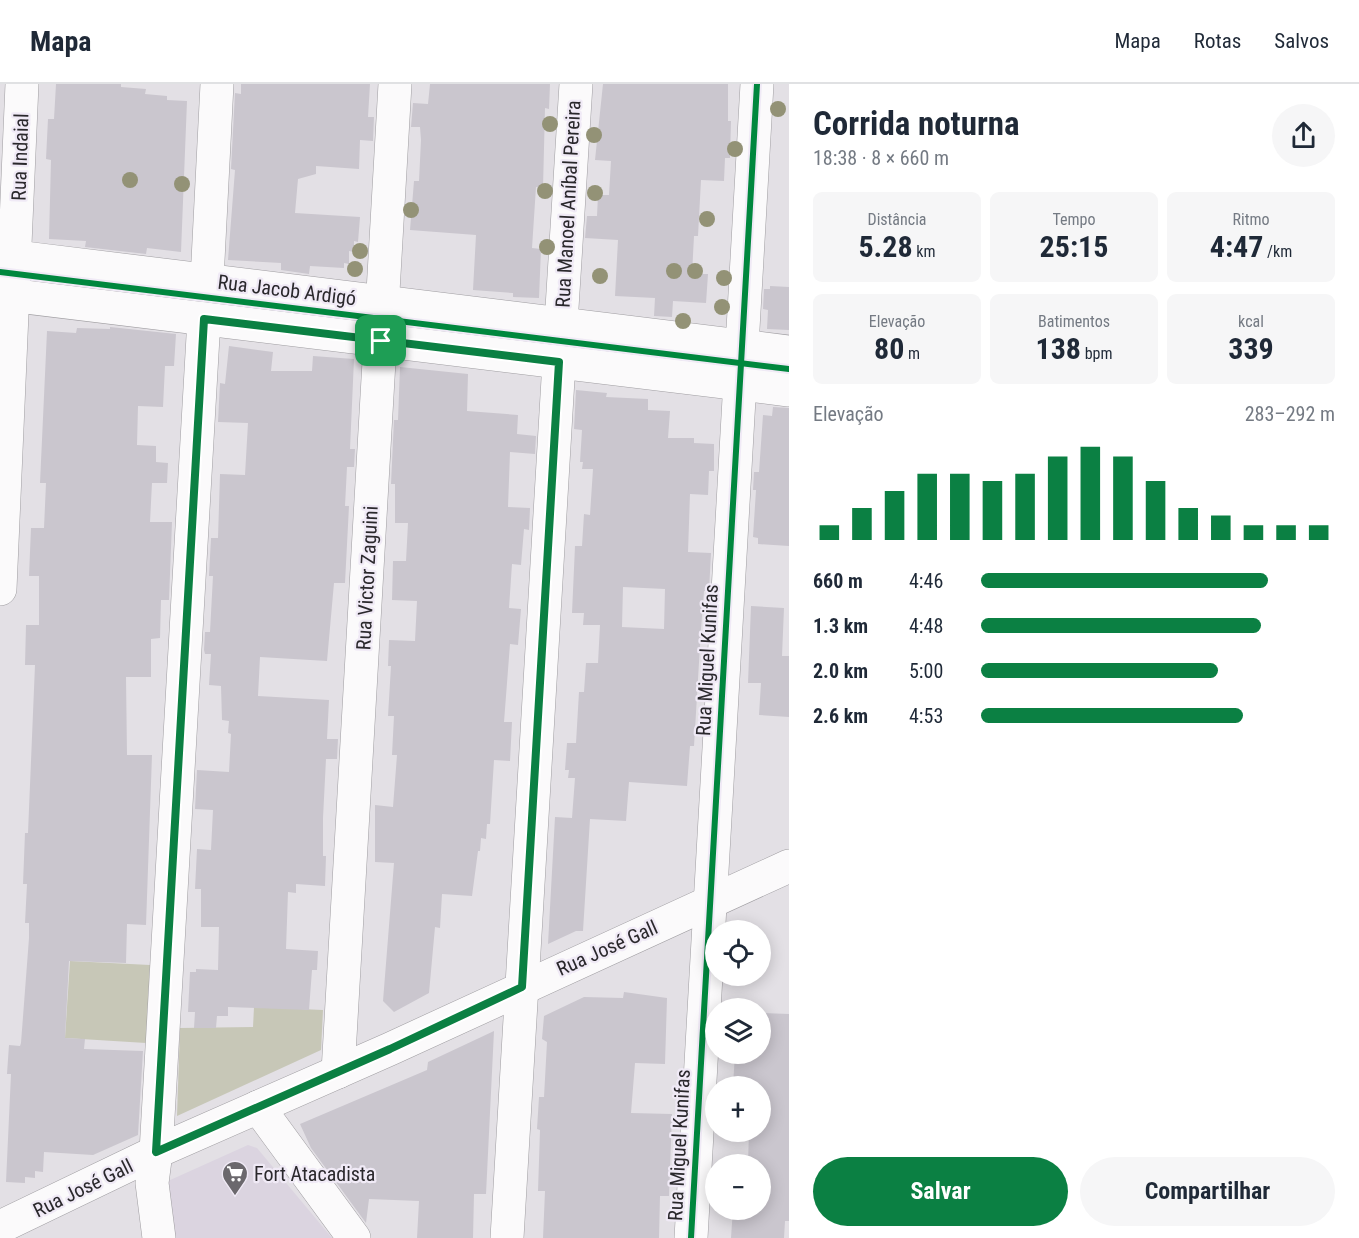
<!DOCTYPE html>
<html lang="pt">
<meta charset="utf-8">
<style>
body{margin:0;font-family:"Roboto Condensed",sans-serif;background:#f6f6f7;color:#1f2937;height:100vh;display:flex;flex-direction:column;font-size:22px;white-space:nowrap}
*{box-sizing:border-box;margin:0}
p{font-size:20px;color:#747a83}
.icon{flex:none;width:33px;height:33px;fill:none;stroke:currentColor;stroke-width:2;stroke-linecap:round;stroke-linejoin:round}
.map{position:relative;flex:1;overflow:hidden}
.panel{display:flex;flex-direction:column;background:#fff;width:570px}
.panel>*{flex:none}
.tools{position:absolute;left:705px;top:836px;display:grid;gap:12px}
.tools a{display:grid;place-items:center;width:66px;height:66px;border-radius:50%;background:#fff;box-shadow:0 3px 15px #0003;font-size:30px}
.pin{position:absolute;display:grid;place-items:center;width:51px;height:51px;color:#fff;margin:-26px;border-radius:12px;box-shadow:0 3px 9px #0006}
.round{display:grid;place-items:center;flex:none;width:63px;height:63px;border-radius:32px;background:#f6f6f7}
.summary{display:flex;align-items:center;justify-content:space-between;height:102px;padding:0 24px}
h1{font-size:33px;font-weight:700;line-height:45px}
.metrics{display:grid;grid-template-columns:repeat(3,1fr);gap:9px;height:102px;padding:6px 24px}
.metrics div{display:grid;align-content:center;border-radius:9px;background:#f6f6f7;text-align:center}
.metrics b{font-size:30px;font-weight:700}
.metrics small{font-size:16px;font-weight:400}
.metrics p{font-size:16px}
.chart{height:168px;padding:12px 24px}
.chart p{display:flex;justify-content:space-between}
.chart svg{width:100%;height:108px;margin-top:6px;stroke:#0b8043;stroke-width:6}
.cta{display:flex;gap:12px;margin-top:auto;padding:12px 24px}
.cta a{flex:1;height:69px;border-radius:36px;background:#0b8043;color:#fff;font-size:24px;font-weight:700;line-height:69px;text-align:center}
.cta a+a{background:#f6f6f7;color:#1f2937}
ul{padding:0 24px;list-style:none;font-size:20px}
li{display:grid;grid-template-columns:96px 72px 1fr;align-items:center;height:45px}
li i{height:15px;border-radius:8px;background:#0b8043}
header{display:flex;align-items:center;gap:36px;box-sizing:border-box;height:84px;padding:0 30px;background:#fff;border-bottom:2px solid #e0e1e3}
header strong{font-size:28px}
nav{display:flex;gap:33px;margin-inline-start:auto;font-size:21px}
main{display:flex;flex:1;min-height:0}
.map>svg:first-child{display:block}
.built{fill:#dbd4e0}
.green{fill:#c7c7b7}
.building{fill:#cac6ce;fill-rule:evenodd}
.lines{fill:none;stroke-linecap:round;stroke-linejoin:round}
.minor-casing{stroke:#9f9da1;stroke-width:34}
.major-casing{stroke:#9f9da1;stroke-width:34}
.minor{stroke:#fbfafb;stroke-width:33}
.major{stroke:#fbfafb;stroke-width:33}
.cycleway-casing{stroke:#f0eaf6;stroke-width:10}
.cycleway{stroke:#00873e;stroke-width:6}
.tree{fill:#939276}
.route-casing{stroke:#fff;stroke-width:12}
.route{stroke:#0b8043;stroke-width:8}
.labels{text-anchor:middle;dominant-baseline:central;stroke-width:4.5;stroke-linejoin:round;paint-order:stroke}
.street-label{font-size:20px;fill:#2a282c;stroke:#f0eaf6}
.poi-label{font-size:20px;fill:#2a282c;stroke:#f0eaf6;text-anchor:start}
</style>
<header>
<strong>Mapa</strong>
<nav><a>Mapa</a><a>Rotas</a><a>Salvos</a></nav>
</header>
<main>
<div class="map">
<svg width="789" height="1154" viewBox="0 0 789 1154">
<rect width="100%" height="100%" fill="#e3e0e5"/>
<polygon class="built" points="248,1061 257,1064 332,1154 175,1154 168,1097"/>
<g class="green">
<polygon points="70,877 150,881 146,959 65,954"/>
<polygon points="254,923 323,926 321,966 177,1032 180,944 253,943"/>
</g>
<g class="building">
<polygon points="56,0 121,0 121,3 146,5 145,10 167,12 167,16 187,17 181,168 147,164 146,170 85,163 86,157 49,155 51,76 46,75 48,35 54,35"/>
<polygon points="241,0 370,0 368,33 374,33 373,57 360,56 359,85 316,82 316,90 298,95 295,129 360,133 358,158 354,157 354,168 349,167 349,180 344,179 344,184 310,182 309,190 281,186 281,179 228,176 235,86 231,85 235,9 241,10"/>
<polygon points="430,0 550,0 549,25 545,24 543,104 536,103 532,164 541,165 539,214 513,213 513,209 473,206 476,151 410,146 414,97 419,97 421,56 420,43 411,43 413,19 428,20"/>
<polygon points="603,0 728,0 728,37 731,37 730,74 725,74 724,97 701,96 698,152 694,152 692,190 708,190 706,219 673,217 672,233 654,232 655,214 615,212 618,156 585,154 587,132 597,132 598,111 609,111 611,77 595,76"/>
<polygon points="770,202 789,203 789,246 767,245 768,226 763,225 764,205 770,205"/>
<polygon points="110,243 176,250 174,282 165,282 163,323 138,322 137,361 156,362 156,378 168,379 167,399 152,399 150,438 172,438 169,516 161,516 160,554 151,555 151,593 126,593 127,671 152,671 146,841 127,840 126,879 69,877 65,954 85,955 84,965 143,967 138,1051 93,1071 44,1068 43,1088 35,1087 35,1094 25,1093 25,1099 6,1098 11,990 7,990 9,961 20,962 21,959 29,854 29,839 25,839 27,800 23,800 25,749 28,749 35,581 25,581 26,541 39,541 39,492 29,492 31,444 44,444 46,399 40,399 47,247 76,249 77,244 110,245"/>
<polygon points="229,262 273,268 271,287 312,287 313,272 354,275 350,365 355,365 354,383 347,383 345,422 349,422 345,499 334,499 327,577 260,573 258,612 329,616 327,655 338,655 337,675 326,675 323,734 323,772 326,772 325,802 296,800 296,809 288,808 286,865 318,867 317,886 312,886 309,926 228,923 228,932 217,932 216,944 194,944 195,928 188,928 190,888 196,888 196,885 218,886 219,843 201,843 201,805 195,805 197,765 211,766 213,726 195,725 197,686 229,688 231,650 228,649 229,637 222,636 221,602 209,601 211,570 205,570 204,566 205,548 210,548 213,492 209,492 211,454 218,454 220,390 245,391 248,339 218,338 220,299 225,300"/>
<polygon points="400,283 468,290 467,327 518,331 517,350 536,352 535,370 510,368 508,423 530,424 529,446 524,445 521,481 512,480 509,524 521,525 518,561 510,560 504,638 512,638 510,677 494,676 490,740 487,740 486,755 481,754 480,767 478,767 472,812 442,810 440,844 435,843 429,909 394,928 383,917 394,779 375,778 375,721 393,723 397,671 392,671 394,632 388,632 391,582 388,582 389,556 415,557 417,517 392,516 393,477 406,477 408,439 395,439 395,400 391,400 394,336 398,336"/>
<path d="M576,306L607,309L606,313L648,315V326L670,327L668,354H694V359L714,360V387H709L708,411L690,410L688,468L711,469L709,507H704L701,545L694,662H690L687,702L629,698L626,737L590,735L583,847H576L548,860L555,733L572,734L575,694H568L569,686H565L567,659H576L579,608H584L586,579H598L600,541H583L584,529H572L575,462H582L584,430L590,431L593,385H582L583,378H580L582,346L574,345ZM623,503L665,505L664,545L622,543Z"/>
<polygon points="773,323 789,324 789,462 758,460 758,454 753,453 756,406 753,406 754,388 759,388 763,331 772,332"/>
<polygon points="751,522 784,524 782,572 789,572 789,633 759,631 761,599 748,599"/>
<polygon points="624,908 667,914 665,980 635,979 631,1029 672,1030 669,1112 660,1112 659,1154 543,1154 545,1107 538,1107 540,1046 537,1045 539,1013 544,1013 547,958 542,955 544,932 584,913 623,914"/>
<polygon points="760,929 789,930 789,1137 785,1137 784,1154 731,1154 733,1125 760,1125 760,1080 748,1080 749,1047 760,1047 760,1002 733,1002 735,969 760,969"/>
<polygon points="494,947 486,1110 474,1110 473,1154 417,1154 419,1117 369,1115 366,1139 311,1064 300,1040 427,986 428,978"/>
</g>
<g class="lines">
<defs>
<g id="minor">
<polyline points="207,196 217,0"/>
<polyline points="561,240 576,0"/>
<polyline points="338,988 395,0"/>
<polyline points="258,1023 354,1154"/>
<polyline points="159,1154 152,1099 156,1068 204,235"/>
<polyline points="507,1154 559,278"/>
<polyline points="691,1154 757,0"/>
</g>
<g id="major">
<polyline points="0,171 789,268"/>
<polyline points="0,210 789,306"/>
<polyline points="0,505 22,0"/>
<polyline points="0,1143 156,1068 390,965 789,782"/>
</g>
</defs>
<use href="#minor" class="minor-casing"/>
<use href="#major" class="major-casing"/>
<use href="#minor" class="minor"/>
<use href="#major" class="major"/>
<defs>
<g id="cycleway">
<polyline points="0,188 789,285"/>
<polyline points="691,1154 757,0"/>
</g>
</defs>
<use href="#cycleway" class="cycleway-casing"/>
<use href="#cycleway" class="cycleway"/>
</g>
<g class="tree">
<circle cx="778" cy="25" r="8"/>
<circle cx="550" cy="40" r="8"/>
<circle cx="594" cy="51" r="8"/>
<circle cx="735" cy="65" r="8"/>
<circle cx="130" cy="96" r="8"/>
<circle cx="182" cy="100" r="8"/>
<circle cx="545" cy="107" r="8"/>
<circle cx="595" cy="109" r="8"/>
<circle cx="411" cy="126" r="8"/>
<circle cx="707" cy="135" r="8"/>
<circle cx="547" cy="163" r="8"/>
<circle cx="360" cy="167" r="8"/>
<circle cx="355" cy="185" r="8"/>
<circle cx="674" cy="187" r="8"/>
<circle cx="695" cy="187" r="8"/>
<circle cx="600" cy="192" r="8"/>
<circle cx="724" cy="194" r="8"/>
<circle cx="722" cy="223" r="8"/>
<circle cx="683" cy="237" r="8"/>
</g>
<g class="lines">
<defs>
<polygon id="route" points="204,235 559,278 522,903 390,965 156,1068"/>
</defs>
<use href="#route" class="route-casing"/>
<use href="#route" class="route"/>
</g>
<defs>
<symbol id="supermarket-pin" viewBox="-11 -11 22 30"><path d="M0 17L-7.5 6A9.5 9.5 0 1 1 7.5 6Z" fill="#6b686d" stroke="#f0eaf6"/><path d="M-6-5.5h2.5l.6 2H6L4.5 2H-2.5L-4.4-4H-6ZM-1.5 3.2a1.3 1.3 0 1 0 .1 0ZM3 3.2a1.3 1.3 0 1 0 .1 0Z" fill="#fff"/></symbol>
</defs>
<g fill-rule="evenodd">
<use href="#supermarket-pin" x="220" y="1075" width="30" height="40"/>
</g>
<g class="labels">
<g class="street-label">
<text transform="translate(20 73) rotate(-88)">Rua Indaial</text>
<text transform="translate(568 120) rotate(-87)">Rua Manoel Aníbal Pereira</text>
<text transform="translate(287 206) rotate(7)">Rua Jacob Ardigó</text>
<text transform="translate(367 494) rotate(-87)">Rua Victor Zaguini</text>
<text transform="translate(707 576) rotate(-87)">Rua Miguel Kunifas</text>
<text transform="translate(607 864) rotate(-24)">Rua José Gall</text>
<text transform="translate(679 1061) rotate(-87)">Rua Miguel Kunifas</text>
<text transform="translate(83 1104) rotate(-26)">Rua José Gall</text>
</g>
<g class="poi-label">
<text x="254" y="1090">Fort Atacadista</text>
</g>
</g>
</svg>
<div class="tools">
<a><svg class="icon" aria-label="locate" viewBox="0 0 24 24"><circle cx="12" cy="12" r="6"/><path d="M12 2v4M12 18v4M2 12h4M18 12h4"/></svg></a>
<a><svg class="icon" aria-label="layers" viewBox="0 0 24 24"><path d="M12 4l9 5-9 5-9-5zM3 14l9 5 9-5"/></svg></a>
<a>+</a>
<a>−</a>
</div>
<div class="pin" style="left:381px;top:257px;background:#1e9e55"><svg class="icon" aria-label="arrive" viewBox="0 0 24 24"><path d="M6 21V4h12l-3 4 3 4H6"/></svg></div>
</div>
<section class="panel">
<div class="summary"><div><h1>Corrida noturna</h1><p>18:38 · 8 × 660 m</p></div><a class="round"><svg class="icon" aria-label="share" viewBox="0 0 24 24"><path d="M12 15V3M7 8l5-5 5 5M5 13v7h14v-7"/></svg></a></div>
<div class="metrics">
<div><p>Distância</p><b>5.28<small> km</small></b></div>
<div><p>Tempo</p><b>25:15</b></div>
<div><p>Ritmo</p><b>4:47<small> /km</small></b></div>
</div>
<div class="metrics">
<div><p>Elevação</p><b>80<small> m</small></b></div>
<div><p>Batimentos</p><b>138<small> bpm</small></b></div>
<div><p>kcal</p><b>339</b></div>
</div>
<div class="chart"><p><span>Elevação</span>283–292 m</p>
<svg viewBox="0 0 160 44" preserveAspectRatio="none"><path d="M5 44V38M15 44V31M25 44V24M35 44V17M45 44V17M55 44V20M65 44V17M75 44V10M85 44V6M95 44V10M105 44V20M115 44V31M125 44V34M135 44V38M145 44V38M155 44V38"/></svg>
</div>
<ul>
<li><b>660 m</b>4:46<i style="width:81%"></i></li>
<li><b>1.3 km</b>4:48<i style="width:79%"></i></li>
<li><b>2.0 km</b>5:00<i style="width:67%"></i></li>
<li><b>2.6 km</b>4:53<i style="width:74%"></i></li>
</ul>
<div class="cta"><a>Salvar</a><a>Compartilhar</a></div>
</section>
</main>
